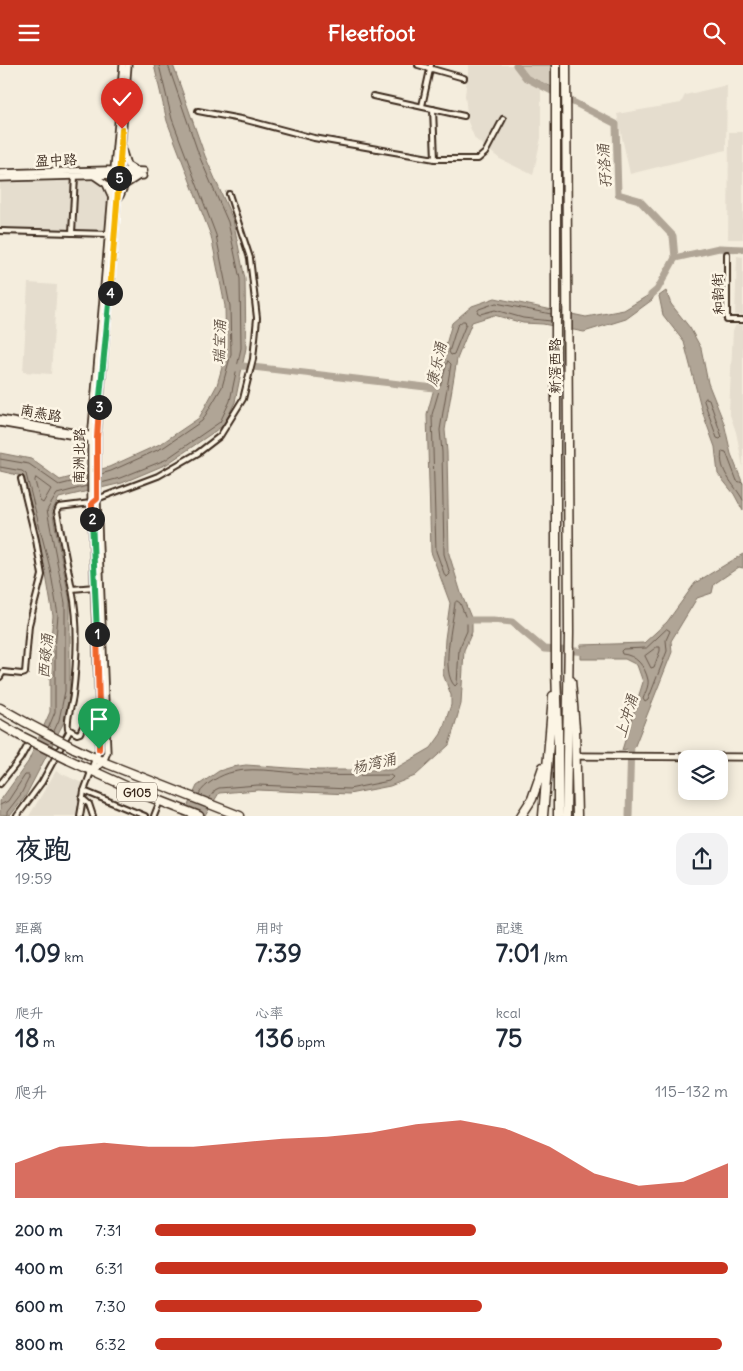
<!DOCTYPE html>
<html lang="zh">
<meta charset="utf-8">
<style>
body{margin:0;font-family:Delius,"LXGW WenKai TC",sans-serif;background:#f2f2f3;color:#1f2937;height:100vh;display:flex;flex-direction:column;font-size:19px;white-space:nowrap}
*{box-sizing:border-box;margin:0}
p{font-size:16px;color:#747a83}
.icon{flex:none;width:28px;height:28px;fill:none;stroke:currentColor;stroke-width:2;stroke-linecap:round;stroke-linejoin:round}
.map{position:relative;height:751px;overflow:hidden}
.details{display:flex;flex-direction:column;background:#fff;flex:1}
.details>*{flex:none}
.tools{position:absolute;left:678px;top:685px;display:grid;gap:10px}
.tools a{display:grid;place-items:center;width:50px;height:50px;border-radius:10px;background:#fff;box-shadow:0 2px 12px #0003;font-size:25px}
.pin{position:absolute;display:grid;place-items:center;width:42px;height:42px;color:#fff;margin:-51px -21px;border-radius:50% 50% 50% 0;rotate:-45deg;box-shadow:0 0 5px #0007}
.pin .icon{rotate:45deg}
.km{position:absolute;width:25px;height:25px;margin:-12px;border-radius:50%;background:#222;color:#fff;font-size:14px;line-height:25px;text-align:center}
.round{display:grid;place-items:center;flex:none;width:52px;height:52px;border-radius:15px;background:#f2f2f3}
.head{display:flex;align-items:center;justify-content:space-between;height:85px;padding:0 15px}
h1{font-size:28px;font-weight:700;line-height:38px}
.stats{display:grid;grid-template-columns:repeat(3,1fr);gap:8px;height:85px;padding:5px 15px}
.stats div{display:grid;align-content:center}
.stats b{font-size:25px;font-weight:700}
.stats small{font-size:14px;font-weight:400}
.stats p{font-size:14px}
.chart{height:140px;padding:10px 15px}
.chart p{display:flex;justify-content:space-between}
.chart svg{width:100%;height:90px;margin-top:5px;fill:#c8321e;opacity:.7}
ul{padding:0 15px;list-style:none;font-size:16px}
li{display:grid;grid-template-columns:80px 60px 1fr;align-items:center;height:38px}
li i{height:12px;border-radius:6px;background:#c8321e}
header{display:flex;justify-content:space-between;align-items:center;height:65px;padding:0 15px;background:#c8321e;color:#fff;font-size:22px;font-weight:700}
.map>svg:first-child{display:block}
.built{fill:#e5ddce}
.green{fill:#d6cdbd;stroke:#887c6e}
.water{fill:#b0a596;stroke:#817466}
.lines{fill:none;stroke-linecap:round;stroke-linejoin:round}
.shore{stroke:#6a5b4e;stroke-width:1}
.river{stroke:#b0a596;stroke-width:7}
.street-casing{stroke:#3b2a1e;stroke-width:8}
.secondary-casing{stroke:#3b2a1e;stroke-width:9}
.highway-casing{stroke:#3b2a1e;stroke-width:11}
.street{stroke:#fcf5e5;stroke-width:4}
.secondary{stroke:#fcf5e5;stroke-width:5.5}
.highway{stroke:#fcf5e5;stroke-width:8}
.highway-bridge-casing{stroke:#3b2a1e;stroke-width:11;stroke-linecap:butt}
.highway-bridge{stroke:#fcf5e5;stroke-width:8}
.split-1-casing{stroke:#fff;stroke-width:10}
.split-2-casing{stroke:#fff;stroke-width:10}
.split-3-casing{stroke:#fff;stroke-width:10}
.split-4-casing{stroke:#fff;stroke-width:10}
.split-5-casing{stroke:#fff;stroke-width:10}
.split-6-casing{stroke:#fff;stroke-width:10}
.split-1{stroke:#f0652b;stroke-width:6}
.split-2{stroke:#22a559;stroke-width:6}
.split-3{stroke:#f0652b;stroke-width:6}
.split-4{stroke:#22a559;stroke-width:6}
.split-5{stroke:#f5b400;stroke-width:6}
.split-6{stroke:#f5b400;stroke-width:6}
.labels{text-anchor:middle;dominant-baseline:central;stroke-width:5;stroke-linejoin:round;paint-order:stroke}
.shield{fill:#fcf5e5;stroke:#75675a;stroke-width:1}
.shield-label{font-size:12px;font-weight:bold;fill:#3b2a1e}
.street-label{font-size:14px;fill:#3b2a1e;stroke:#fcf5e5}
.water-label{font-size:15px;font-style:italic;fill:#645548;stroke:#fcf5e5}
</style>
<header><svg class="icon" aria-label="menu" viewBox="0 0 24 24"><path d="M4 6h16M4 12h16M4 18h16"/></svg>Fleetfoot<svg class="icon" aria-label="search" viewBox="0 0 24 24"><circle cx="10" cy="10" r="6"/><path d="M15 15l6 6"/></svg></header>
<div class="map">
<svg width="743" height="751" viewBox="0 0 743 751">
<rect width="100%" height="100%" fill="#f4eddd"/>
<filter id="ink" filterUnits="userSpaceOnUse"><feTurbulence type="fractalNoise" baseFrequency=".02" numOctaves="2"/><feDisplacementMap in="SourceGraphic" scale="10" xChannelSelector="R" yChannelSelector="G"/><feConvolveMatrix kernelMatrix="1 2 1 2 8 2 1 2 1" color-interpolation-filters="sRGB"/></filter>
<g filter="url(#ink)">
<g class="built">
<polygon points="469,0 516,0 523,12 541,23 541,73 533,110 500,94 475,74 468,57 465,30"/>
<polygon points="727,20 726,85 630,109 617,49 681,38 685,30"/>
<polygon points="729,67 743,67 743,174 728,174"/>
<polygon points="94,113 102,117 106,124 109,133 104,167 0,163 0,116"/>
<polygon points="737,191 743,192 743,250 735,250"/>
<polygon points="28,218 57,220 51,309 23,307"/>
<polygon points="736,260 743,260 743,402 736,367 729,347 733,265"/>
<polygon points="56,706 84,719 79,751 29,751"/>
</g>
<polygon class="green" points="520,0 552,0 552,22 527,11"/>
<g class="water">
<polygon points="154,0 173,0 205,91 233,155 245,214 246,283 235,337 224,360 167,399 122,418 59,433 52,446 70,537 70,627 64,657 25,732 10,751 0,751 0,736 28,697 50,647 50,584 53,551 45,504 22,411 0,406 0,388 31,394 60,415 109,402 162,378 199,353 217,320 226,288 225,241 211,171 167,56"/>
<polygon points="657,225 652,235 626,254 584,267 543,259 523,258 494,250 472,257 457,294 445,365 447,387 449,489 461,528 472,555 472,567 464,585 461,639 449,680 415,711 390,721 349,729 258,725 219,728 205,751 183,751 197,721 219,706 232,702 246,700 318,705 393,705 431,683 441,669 451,640 451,630 443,609 445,574 450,538 431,487 427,349 452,258 472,241 495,233 586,252 624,245"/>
<polygon points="666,226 671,239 690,263 701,283 708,318 724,358 731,389 743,419 743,446 734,429 718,409 715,382 702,346 684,277 663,250 659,231"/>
<polygon points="743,489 743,503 739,502 714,519 712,528 697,533 671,576 672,587 634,683 622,685 643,617 637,600 625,594 581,594 581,580 644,578 667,557 695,518"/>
</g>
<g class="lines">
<g class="shore">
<polyline points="551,249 496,238 479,244 477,247 480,249 495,245 523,253 551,256"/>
<polygon points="463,256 465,256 466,259 454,289 451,290 449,287 457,261"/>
<polygon points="448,296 451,299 440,365 442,387 444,489 450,509 447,512 445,511 436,486 432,350"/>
<polygon points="706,333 709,334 722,372 720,374 717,373 704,336"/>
<polyline points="0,394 29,399 59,420 87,413"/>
<polyline points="0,402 22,406 26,409 50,503 58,550 55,584 55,647 48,664"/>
<polyline points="101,409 111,406 164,382 202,356 222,322 231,289 230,241 216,170 172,54 159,0"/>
<polygon points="36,413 51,424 43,438 40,436 35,416"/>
<polyline points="101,418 120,413 165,395 220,357 230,336 241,283 240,214 228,157 200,93 168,0"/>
<path d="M743,418L737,416L726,387L722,386C718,407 734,418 743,435"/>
<path d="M457,536L460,538L467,556V566L459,584L457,619L455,621C440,607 453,558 455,538Z"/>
<path d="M667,564L670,566L666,575L667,586L648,635L645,637L643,634C645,628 649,621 648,615C645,601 636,590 622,589L621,586L623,584L646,583Z"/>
<polygon points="657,582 660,582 660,586 654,602 651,603 645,591"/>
<polyline points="54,666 59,655 65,626 65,538 47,445 57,429 87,421"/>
<path d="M199,729C204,719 222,709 233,707C255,701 294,709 317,710C342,711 366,710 390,710L393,712L389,716L349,724L258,720L219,723L215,725L209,734"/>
<polyline points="0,740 8,736 25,710 29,710 29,713 21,729 7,747 7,751"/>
</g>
<g class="river">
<polyline points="516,0 526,13 616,59 618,129 639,135 673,171 675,193 657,225 651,230"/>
<polyline points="675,193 719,183 743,184"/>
<polyline points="236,303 243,301 443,324"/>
<polyline points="463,555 493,555 512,557 544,584 590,587"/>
<polyline points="629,751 631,676"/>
</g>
<defs>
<g id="street">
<polyline points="418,0 464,13"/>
<polyline points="373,31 464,51"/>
<polyline points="422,41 431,0"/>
<polyline points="433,44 435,94"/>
<polyline points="198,46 246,55 314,73 435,94 478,94 485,88 503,54"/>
<polyline points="0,166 109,169"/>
<polyline points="72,168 75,111"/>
<polyline points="727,189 727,255 743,255"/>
<polyline points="97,434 158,411 198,388 220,371 243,334 253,294 257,253 250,193 229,129"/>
<polyline points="91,438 59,442 57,447 72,524 95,522"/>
<path d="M72,524C79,559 77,594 73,630C72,641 66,653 68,664L77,669L80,668L91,644"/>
<polyline points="0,612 3,607 22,609 25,608 29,560 42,510 36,475 21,414"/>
<polyline points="0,719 20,694 30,676"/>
<polyline points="84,726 145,751"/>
<polyline points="82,733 89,739 93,751"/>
<polyline points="17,751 42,717 70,665"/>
<polyline points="80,751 84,726 91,707"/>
<polyline points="154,751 160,736"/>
</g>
<g id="secondary">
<polyline points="123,87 127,100 135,105"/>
<polyline points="0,108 107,105 144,106"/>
<polyline points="93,110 106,119 111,130"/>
<polyline points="0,113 114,110 143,111"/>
<polyline points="120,131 125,120 139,111"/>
<polyline points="0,354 93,371"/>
<polyline points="0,358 93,374"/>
<polyline points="575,691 743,692"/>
<polyline points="91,707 103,697 107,687 97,434 97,373 128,0"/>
<polyline points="91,707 99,684 99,648 91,431 91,375 123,0"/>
</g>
<g id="highway">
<polyline points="556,0 556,604 558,665 558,751"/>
<polyline points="571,616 575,664 577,751"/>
<polyline points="0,643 25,657"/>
<polyline points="0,659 19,670"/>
<polyline points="74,683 108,699 240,751"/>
<polyline points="69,695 145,730 199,751"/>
<polyline points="521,751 532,734 543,702"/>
<polyline points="543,751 553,631"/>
<polyline points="566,751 569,568 566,0"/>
</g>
</defs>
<use href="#street" class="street-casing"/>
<use href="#secondary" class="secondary-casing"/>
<use href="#highway" class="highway-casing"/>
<use href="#street" class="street"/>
<use href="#secondary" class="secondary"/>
<use href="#highway" class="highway"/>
<defs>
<g id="highway-bridge">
<polyline points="25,657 74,683"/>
<polyline points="19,670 69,695"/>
</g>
</defs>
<use href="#highway-bridge" class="highway-bridge-casing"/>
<use href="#highway-bridge" class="highway-bridge"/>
</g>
</g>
<g class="lines" filter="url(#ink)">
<defs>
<polyline id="split-1" points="97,569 99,640 99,684"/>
<polyline id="split-2" points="92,454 97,569"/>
<polyline id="split-3" points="92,454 92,438 97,434 97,373 99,342"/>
<polyline id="split-4" points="99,342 110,228"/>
<polyline id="split-5" points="110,228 119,113"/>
<polyline id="split-6" points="119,113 122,64"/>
</defs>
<use href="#split-1" class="split-1-casing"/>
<use href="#split-2" class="split-2-casing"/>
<use href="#split-3" class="split-3-casing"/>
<use href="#split-4" class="split-4-casing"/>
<use href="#split-5" class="split-5-casing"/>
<use href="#split-6" class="split-6-casing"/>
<use href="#split-1" class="split-1"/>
<use href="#split-2" class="split-2"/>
<use href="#split-3" class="split-3"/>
<use href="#split-4" class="split-4"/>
<use href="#split-5" class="split-5"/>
<use href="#split-6" class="split-6"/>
</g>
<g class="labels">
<rect class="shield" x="117" y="717.5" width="40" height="19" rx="4"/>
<g class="shield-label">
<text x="137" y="727">G105</text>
</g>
<g class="street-label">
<text transform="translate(56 95) rotate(-2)">盈中路</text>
<text transform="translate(718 229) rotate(-93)">和韵街</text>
<text transform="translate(555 301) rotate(-90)">新滘西路</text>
<text transform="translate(41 348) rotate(10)">南燕路</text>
<text transform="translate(79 391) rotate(-89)">南洲北路</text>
</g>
<g class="water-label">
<text transform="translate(604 101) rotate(-94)">孖洛涌</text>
<text transform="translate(219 277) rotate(-88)">瑞宝涌</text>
<text transform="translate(436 299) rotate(-77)">康乐涌</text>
<text transform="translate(45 591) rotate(-85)">西碌涌</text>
<text transform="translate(626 651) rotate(-73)">上冲涌</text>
<text transform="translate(374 698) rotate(-13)">杨湾涌</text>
</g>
</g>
</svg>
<div class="tools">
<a><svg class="icon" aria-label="layers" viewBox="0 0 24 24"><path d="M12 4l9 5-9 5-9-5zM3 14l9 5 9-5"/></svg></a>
</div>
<div class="pin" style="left:99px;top:684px;background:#1e9e55"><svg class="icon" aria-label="arrive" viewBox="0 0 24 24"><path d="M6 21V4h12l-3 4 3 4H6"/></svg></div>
<div class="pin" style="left:122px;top:64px;background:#d93025"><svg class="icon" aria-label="check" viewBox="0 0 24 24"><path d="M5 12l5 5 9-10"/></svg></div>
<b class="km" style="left:97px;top:569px">1</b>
<b class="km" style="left:92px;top:454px">2</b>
<b class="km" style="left:99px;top:342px">3</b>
<b class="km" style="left:110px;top:228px">4</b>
<b class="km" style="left:119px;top:113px">5</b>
</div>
<section class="details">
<div class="head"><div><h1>夜跑</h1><p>19:59</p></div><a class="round"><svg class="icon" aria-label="share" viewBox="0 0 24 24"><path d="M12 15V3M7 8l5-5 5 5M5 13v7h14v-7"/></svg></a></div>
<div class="stats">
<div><p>距离</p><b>1.09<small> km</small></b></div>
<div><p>用时</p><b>7:39</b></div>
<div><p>配速</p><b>7:01<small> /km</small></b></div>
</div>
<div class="stats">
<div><p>爬升</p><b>18<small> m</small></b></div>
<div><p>心率</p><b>136<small> bpm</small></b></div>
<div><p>kcal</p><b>75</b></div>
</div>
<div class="chart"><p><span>爬升</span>115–132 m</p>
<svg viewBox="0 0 160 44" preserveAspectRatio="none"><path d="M0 44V27L10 19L20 17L30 19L40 19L50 17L60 15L70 14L80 12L90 8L100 6L110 10L120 19L130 32L140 38L150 36L160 27V44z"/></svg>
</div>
<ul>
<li><b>200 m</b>7:31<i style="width:56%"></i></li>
<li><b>400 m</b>6:31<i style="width:100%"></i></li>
<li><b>600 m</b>7:30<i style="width:57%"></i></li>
<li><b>800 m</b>6:32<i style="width:99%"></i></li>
</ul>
</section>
